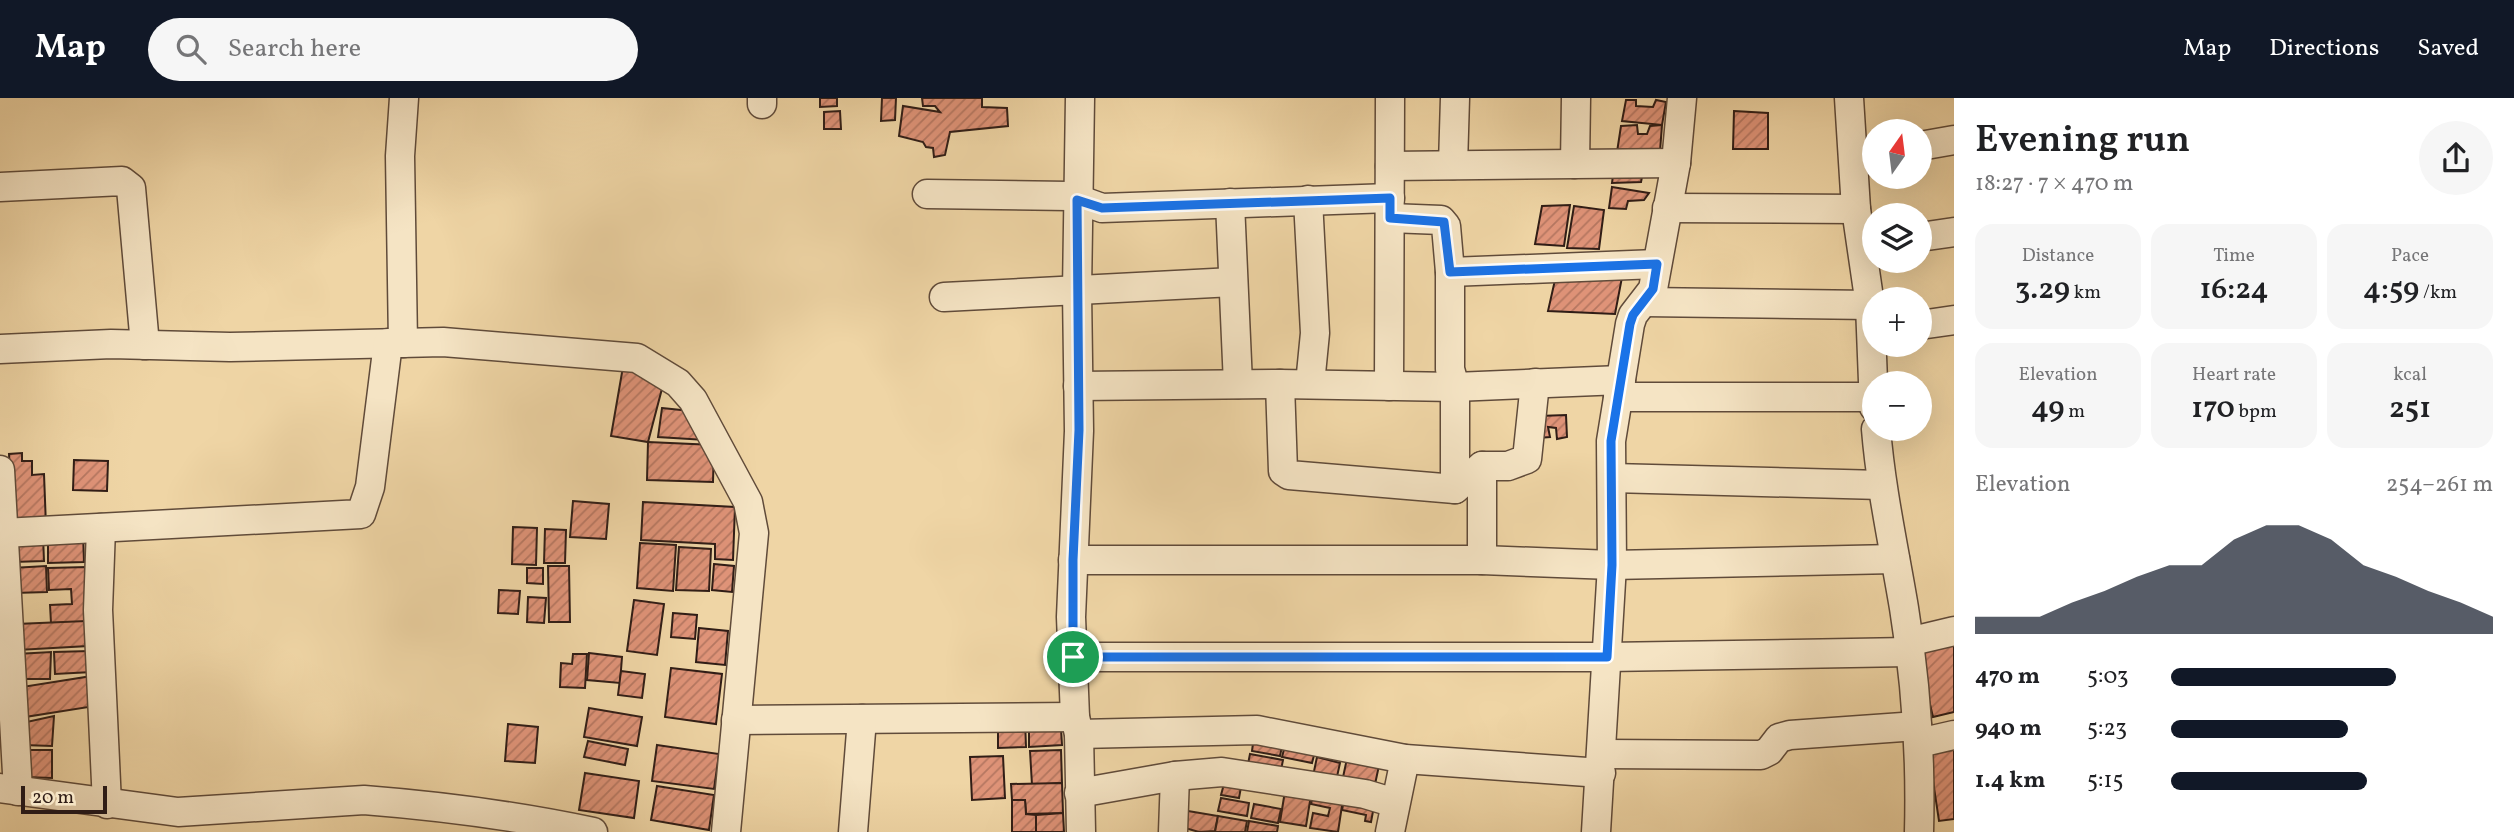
<!DOCTYPE html>
<meta charset="utf-8">
<style>
body{margin:0;font-family:Vollkorn,serif;background:#f6f6f6;color:#202124;height:100vh;display:flex;flex-direction:column;font-size:26px;white-space:nowrap}
*{box-sizing:border-box;margin:0}
p{font-size:23px;color:#757577}
.icon{flex:none;width:38px;height:38px;fill:none;stroke:currentColor;stroke-width:2;stroke-linecap:round;stroke-linejoin:round}
.map{position:relative;flex:1;overflow:hidden}
.sheet{display:flex;flex-direction:column;background:#fff;width:560px}
.sheet>*{flex:none}
.needle{width:46px;rotate:14deg}
.fabs{position:absolute;left:1862px;top:21px;display:grid;gap:14px}
.fabs a{display:grid;place-items:center;width:70px;height:70px;border-radius:50%;background:#fff;box-shadow:0 7px 28px #0002;font-size:35px}
.scale{position:absolute;left:21px;bottom:18px;width:86px;box-sizing:border-box;padding-left:7px;border:4px solid #301d16;border-top:0;font-size:19px;line-height:24px;white-space:nowrap;color:#301d16;-webkit-text-stroke:5px #f5e4c4;paint-order:stroke}
.pin{position:absolute;display:grid;place-items:center;width:60px;height:60px;color:#fff;margin:-30px;border:4px solid #fff;border-radius:50%;box-shadow:0 2px 7px #0007}
.round{display:grid;place-items:center;flex:none;width:74px;height:74px;border-radius:37px;background:#f6f6f6}
.headline{display:flex;align-items:center;justify-content:space-between;height:119px;padding:0 21px}
h1{font-size:38px;font-weight:600;line-height:52px}
.metrics{display:grid;grid-template-columns:repeat(3,1fr);gap:10px;height:119px;padding:7px 21px}
.metrics div{display:grid;align-content:center;border-radius:18px;background:#f6f6f6;text-align:center}
.metrics b{font-size:30px;font-weight:600}
.metrics small{font-size:19px;font-weight:400}
.metrics p{font-size:19px}
.chart{height:196px;padding:14px 21px}
.chart p{display:flex;justify-content:space-between}
.chart svg{width:100%;height:126px;margin-top:7px;fill:#111827;opacity:.7}
ul{padding:0 21px;list-style:none;font-size:23px}
li{display:grid;grid-template-columns:112px 84px 1fr;align-items:center;height:52px}
li i{height:18px;border-radius:9px;background:#111827}
header{display:flex;align-items:center;gap:42px;box-sizing:border-box;height:98px;padding:0 35px;background:#111827;color:#fff}
header strong{font-size:33px}
nav{display:flex;gap:38px;margin-inline-start:auto;font-size:24px}
.search{width:490px;height:63px;background:#f6f6f6;display:flex;align-items:center;gap:18px;box-sizing:border-box;padding:0 24px;border-radius:38px;color:#757577;font-size:26px}
main{display:flex;flex:1;min-height:0}
.map>svg:first-child{display:block}
.building{fill:url(#building-hatch);stroke:#301d16;stroke-width:2}
.lines{fill:none;stroke-linecap:round;stroke-linejoin:round}
.street-casing{stroke:#604b3a;stroke-width:31}
.street{stroke:#f5e4c4;stroke-width:28}
.route-casing{stroke:#fff;stroke-width:14}
.route{stroke:#1a73e8;stroke-width:9}
</style>
<header>
<strong>Map</strong>
<div class="search"><svg class="icon" aria-label="search" viewBox="0 0 24 24"><circle cx="10" cy="10" r="6"/><path d="M15 15l6 6"/></svg>Search here</div>
<nav><a>Map</a><a>Directions</a><a>Saved</a></nav>
</header>
<main>
<div class="map">
<svg width="1954" height="734" viewBox="0 0 1954 734">
<defs>
<pattern id="building-hatch" width="6" height="6" patternUnits="userSpaceOnUse" patternTransform="scale(1.75)"><rect width="6" height="6" fill="#df9378"/><path d="M-1 1l2-2M0 6l6-6M5 7l2-2" fill="none" stroke="#b57761"/></pattern>
</defs>
<rect width="100%" height="100%" fill="#efd5a5"/>
<filter id="stains"><feTurbulence type="fractalNoise" baseFrequency=".00286" numOctaves="4"/><feColorMatrix values="0 0 0 0 .2 0 0 0 0 .09 0 0 0 0 .02 0 0 0 .5 -.17"/></filter>
<radialGradient id="worn" r=".72"><stop offset=".6" stop-color="#630" stop-opacity="0"/><stop offset="1" stop-color="#630" stop-opacity=".3"/></radialGradient>
<g class="building">
<polygon points="820,0 837,0 837,8 820,9"/>
<polygon points="882,0 896,0 895,22 881,23"/>
<polygon points="922,0 982,0 982,9 1007,10 1008,28 950,34 945,57 934,59 933,50 926,49 923,44 899,38 903,8 940,14 935,8 923,8"/>
<polygon points="1626,2 1636,2 1636,8 1653,9 1656,2 1666,4 1662,27 1622,23"/>
<polygon points="840,13 841,31 824,31 824,14"/>
<polygon points="1734,13 1768,15 1768,51 1733,51"/>
<polygon points="1637,27 1638,36 1647,36 1650,28 1662,27 1660,53 1617,54 1621,28"/>
<polygon points="1644,69 1641,84 1612,85 1614,70"/>
<polygon points="1612,89 1649,95 1644,102 1628,103 1626,111 1609,110"/>
<polygon points="1570,107 1564,148 1535,146 1542,108"/>
<polygon points="1574,108 1604,112 1599,151 1567,150"/>
<polygon points="1557,173 1623,174 1615,216 1548,213"/>
<polygon points="624,263 664,283 648,344 611,338"/>
<polygon points="662,310 700,314 705,342 658,339"/>
<polygon points="1566,317 1567,339 1557,341 1556,330 1548,329 1550,339 1538,340 1539,318"/>
<polygon points="648,344 714,347 713,384 647,382"/>
<polygon points="22,355 22,363 32,363 32,377 44,376 46,428 13,429 9,356"/>
<polygon points="74,362 108,363 107,393 73,392"/>
<polygon points="573,403 609,406 606,441 570,439"/>
<polygon points="643,404 735,409 733,462 715,461 715,446 641,442"/>
<polygon points="513,429 537,430 536,467 512,466"/>
<polygon points="545,431 566,432 565,465 544,465"/>
<polygon points="83,436 84,464 48,465 48,437"/>
<polygon points="43,438 44,463 13,464 12,440"/>
<polygon points="640,445 676,447 673,493 637,490"/>
<polygon points="679,449 711,451 709,493 676,492"/>
<polygon points="714,466 734,468 732,494 712,492"/>
<polygon points="46,468 47,494 14,495 12,470"/>
<polygon points="548,468 569,468 570,524 549,524"/>
<polygon points="87,469 89,524 51,525 50,507 72,506 71,491 49,492 48,470"/>
<polygon points="527,470 543,470 543,486 527,485"/>
<polygon points="499,492 520,493 518,516 498,515"/>
<polygon points="528,499 546,500 544,525 527,524"/>
<polygon points="634,502 664,506 657,557 627,553"/>
<polygon points="673,515 697,517 695,541 671,539"/>
<polygon points="86,523 88,548 18,552 17,526"/>
<polygon points="699,530 728,533 725,567 696,564"/>
<polygon points="1954,534 1954,614 1933,619 1915,543"/>
<polygon points="90,553 92,574 55,576 54,554"/>
<polygon points="51,554 50,581 20,581 17,556"/>
<polygon points="589,555 622,559 620,585 587,582"/>
<polygon points="573,556 587,556 585,590 560,589 561,565 572,566"/>
<polygon points="671,570 722,576 716,626 665,619"/>
<polygon points="621,573 645,576 642,600 618,597"/>
<polygon points="92,578 95,608 25,619 22,589"/>
<polygon points="589,610 642,619 637,648 584,639"/>
<polygon points="54,618 52,648 23,647 22,625"/>
<polygon points="1025,622 1026,649 998,650 998,634 1004,634 1004,628"/>
<polygon points="508,626 538,629 535,665 505,663"/>
<polygon points="1061,631 1062,647 1029,649 1029,632"/>
<polygon points="1254,638 1283,643 1280,658 1252,653"/>
<polygon points="1954,639 1954,721 1939,723 1927,643"/>
<polygon points="1287,640 1317,646 1312,665 1282,659"/>
<polygon points="588,643 628,651 625,667 584,659"/>
<polygon points="657,647 719,656 714,691 652,683"/>
<polygon points="1349,651 1381,658 1374,691 1342,684"/>
<polygon points="24,652 52,652 52,680 24,679"/>
<polygon points="1061,652 1062,685 1032,687 1030,653"/>
<polygon points="1250,656 1283,662 1281,672 1248,666"/>
<polygon points="1003,658 1005,700 972,702 970,659"/>
<polygon points="1317,659 1340,665 1336,683 1313,678"/>
<polygon points="585,675 639,683 634,720 579,712"/>
<polygon points="1062,685 1063,715 1026,716 1025,702 1012,702 1011,686"/>
<polygon points="1224,686 1241,689 1239,700 1221,697"/>
<polygon points="657,688 714,697 709,732 651,722"/>
<polygon points="1285,693 1311,697 1306,728 1280,724"/>
<polygon points="1313,696 1343,701 1338,734 1310,730 1313,715 1328,718 1330,710 1311,706"/>
<polygon points="1221,700 1249,705 1247,718 1218,713"/>
<polygon points="1012,702 1025,702 1026,716 1036,717 1036,734 1012,734"/>
<polygon points="1344,702 1374,708 1371,724 1365,723 1366,717 1342,712"/>
<polygon points="1254,706 1281,711 1278,725 1251,720"/>
<polygon points="1188,713 1218,718 1215,733 1199,734 1185,730"/>
<polygon points="1063,715 1064,734 1036,734 1036,717"/>
<polygon points="1218,718 1247,723 1245,734 1215,734"/>
<polygon points="1249,723 1278,728 1277,734 1247,734"/>
</g>
<g class="lines">
<defs>
<g id="street">
<polyline points="762,0 762,6"/>
<polyline points="1080,0 1077,193 1079,333 1071,519 1075,619 1079,636 1081,734"/>
<polyline points="1849,0 1856,111 1870,207 1874,309"/>
<polyline points="1920,48 1954,42"/>
<polyline points="1575,66 1576,0"/>
<polyline points="1453,67 1455,0"/>
<polyline points="1390,68 1676,65"/>
<polyline points="0,89 122,83 131,90 145,247"/>
<polyline points="927,96 1069,98 1102,110 1390,100"/>
<polyline points="1308,102 1315,235 1310,286"/>
<polyline points="1230,105 1238,286"/>
<polyline points="1667,110 1856,111"/>
<polyline points="1390,120 1441,122 1446,128 1450,174 1450,271 1455,289 1455,391"/>
<polyline points="1920,139 1954,134"/>
<polyline points="1450,174 1657,166"/>
<polyline points="944,199 1233,184"/>
<polyline points="1644,204 1870,207"/>
<polyline points="1920,227 1954,222"/>
<polyline points="403,245 400,58 404,0"/>
<polyline points="0,251 111,246 230,249 443,244 637,260 678,285 693,302 748,404 754,435 726,734"/>
<polyline points="1280,286 1283,373 1289,377 1455,391 1482,368 1508,368 1527,361 1535,285"/>
<polyline points="1078,288 1280,286 1455,289 1621,282"/>
<polyline points="1389,288 1390,0"/>
<polyline points="1618,299 1873,299"/>
<path d="M1876,331C1881,392 1894,450 1904,510C1916,584 1921,659 1919,734"/>
<polyline points="0,372 18,693"/>
<polyline points="1612,380 1881,387"/>
<polyline points="101,430 98,512 107,706"/>
<polyline points="3,435 361,416 370,389 388,245"/>
<polyline points="1073,462 1482,462 1612,467 1895,461"/>
<polyline points="1482,462 1482,368"/>
<polyline points="1908,544 1954,533"/>
<polyline points="1073,559 1607,559 1909,554"/>
<polyline points="736,622 1075,619"/>
<polyline points="1079,636 1257,632 1405,661 1601,675"/>
<polyline points="1919,645 1954,637"/>
<polyline points="1602,656 1761,657 1769,653 1779,640 1790,637 1917,628"/>
<path d="M0,690L178,714L364,702C440,708 518,718 593,734"/>
<polyline points="1079,695 1175,678 1222,674 1365,696 1395,705"/>
<polyline points="853,734 862,621"/>
<polyline points="1173,734 1175,678"/>
<polyline points="1390,734 1405,661"/>
<polyline points="1596,734 1612,467 1611,343 1630,226 1633,217 1653,191 1676,65 1682,0"/>
</g>
</defs>
<use href="#street" class="street-casing"/>
<use href="#street" class="street"/>
</g>
<g class="lines">
<defs>
<polygon id="route" points="1390,100 1390,120 1444,124 1450,174 1657,166 1653,191 1633,217 1630,226 1611,343 1612,467 1607,559 1073,559 1073,462 1079,332 1077,102 1102,110"/>
</defs>
<use href="#route" class="route-casing"/>
<use href="#route" class="route"/>
</g>
<rect width="100%" height="100%" filter="url(#stains)"/>
<rect width="100%" height="100%" fill="url(#worn)"/>
</svg>
<div class="fabs">
<a><svg class="needle" viewBox="-14 -14 28 28"><path d="M0-13l5 13h-10z" fill="#e53935"/><path d="M0 13l5-13h-10z" fill="#757577"/></svg></a>
<a><svg class="icon" aria-label="layers" viewBox="0 0 24 24"><path d="M12 4l9 5-9 5-9-5zM3 14l9 5 9-5"/></svg></a>
<a>+</a>
<a>−</a>
</div>
<div class="scale">20 m</div>
<div class="pin" style="left:1073px;top:559px;background:#1e9e55"><svg class="icon" aria-label="arrive" viewBox="0 0 24 24"><path d="M6 21V4h12l-3 4 3 4H6"/></svg></div>
</div>
<section class="sheet">
<div class="headline"><div><h1>Evening run</h1><p>18:27 · 7 × 470 m</p></div><a class="round"><svg class="icon" aria-label="share" viewBox="0 0 24 24"><path d="M12 15V3M7 8l5-5 5 5M5 13v7h14v-7"/></svg></a></div>
<div class="metrics">
<div><p>Distance</p><b>3.29<small> km</small></b></div>
<div><p>Time</p><b>16:24</b></div>
<div><p>Pace</p><b>4:59<small> /km</small></b></div>
</div>
<div class="metrics">
<div><p>Elevation</p><b>49<small> m</small></b></div>
<div><p>Heart rate</p><b>170<small> bpm</small></b></div>
<div><p>kcal</p><b>251</b></div>
</div>
<div class="chart"><p><span>Elevation</span>254–261 m</p>
<svg viewBox="0 0 160 44" preserveAspectRatio="none"><path d="M0 44V38L10 38L20 38L30 33L40 29L50 24L60 20L70 20L80 11L90 6L100 6L110 11L120 20L130 24L140 29L150 33L160 38V44z"/></svg>
</div>
<ul>
<li><b>470 m</b>5:03<i style="width:70%"></i></li>
<li><b>940 m</b>5:23<i style="width:55%"></i></li>
<li><b>1.4 km</b>5:15<i style="width:61%"></i></li>
</ul>
</section>
</main>
